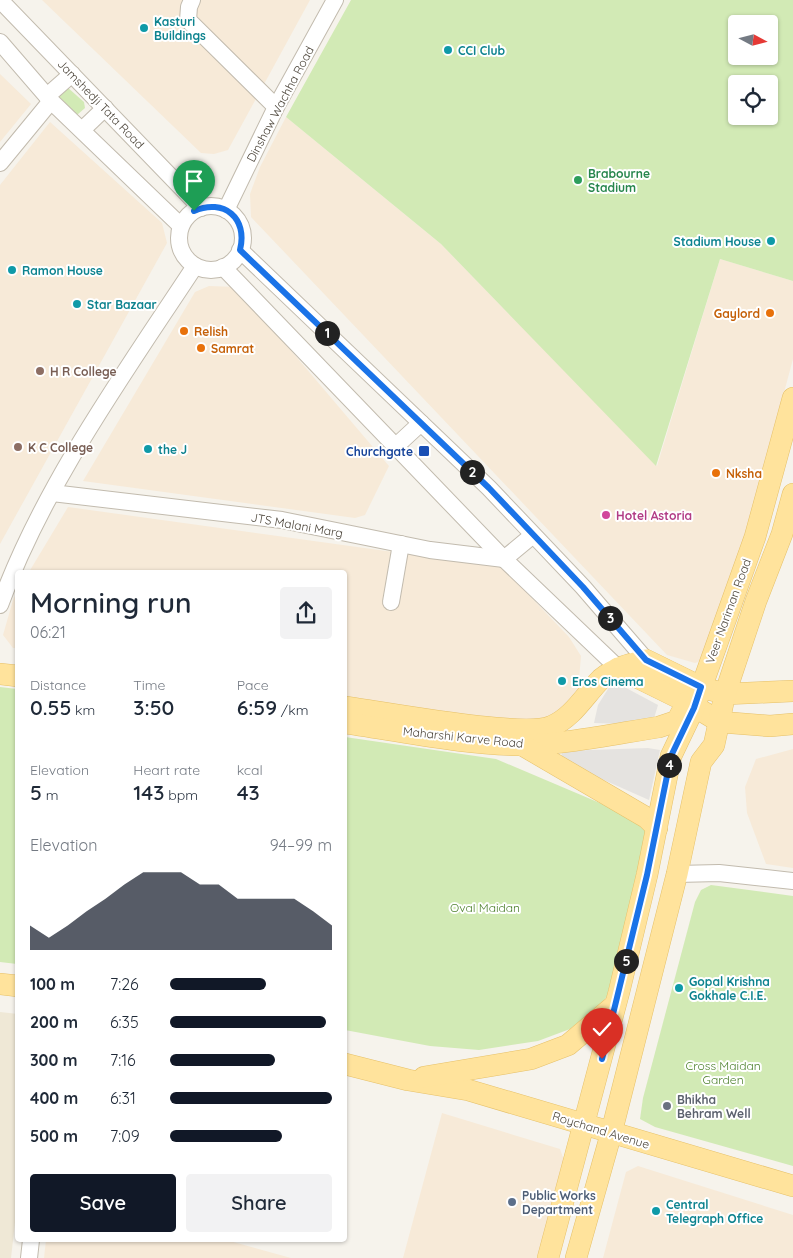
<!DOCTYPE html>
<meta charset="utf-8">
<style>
body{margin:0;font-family:Quicksand,sans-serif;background:#f2f2f3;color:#1f2937;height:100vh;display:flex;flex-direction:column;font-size:19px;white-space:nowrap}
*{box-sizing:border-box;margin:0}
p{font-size:16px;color:#747a83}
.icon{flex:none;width:28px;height:28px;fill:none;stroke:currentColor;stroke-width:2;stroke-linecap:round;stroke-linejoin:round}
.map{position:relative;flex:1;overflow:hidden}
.panel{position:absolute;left:15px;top:570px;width:332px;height:672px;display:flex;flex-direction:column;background:#fff;border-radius:5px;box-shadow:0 1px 4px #0004}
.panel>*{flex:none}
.needle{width:32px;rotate:97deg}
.tools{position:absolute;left:728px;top:15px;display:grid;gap:10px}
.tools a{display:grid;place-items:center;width:50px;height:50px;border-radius:5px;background:#fff;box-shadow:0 1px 4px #0004;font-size:25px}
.pin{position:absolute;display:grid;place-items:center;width:42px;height:42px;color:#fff;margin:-51px -21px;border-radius:50% 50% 50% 0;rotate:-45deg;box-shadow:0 0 5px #0007}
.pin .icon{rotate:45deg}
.km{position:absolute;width:25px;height:25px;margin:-12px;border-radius:50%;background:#222;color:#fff;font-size:14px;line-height:25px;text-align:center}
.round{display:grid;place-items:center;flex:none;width:52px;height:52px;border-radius:5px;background:#f2f2f3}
.headline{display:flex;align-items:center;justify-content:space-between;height:85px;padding:0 15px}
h1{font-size:28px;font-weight:600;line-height:38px}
.figures{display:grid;grid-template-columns:repeat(3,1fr);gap:8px;height:85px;padding:5px 15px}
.figures div{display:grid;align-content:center}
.figures b{font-size:21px;font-weight:600}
.figures small{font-size:14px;font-weight:400}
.figures p{font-size:14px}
.chart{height:140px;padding:10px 15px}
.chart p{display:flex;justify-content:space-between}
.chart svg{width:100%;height:90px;margin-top:5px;fill:#111827;opacity:.7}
.cta{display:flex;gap:10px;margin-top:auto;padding:10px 15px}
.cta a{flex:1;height:58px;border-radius:5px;background:#111827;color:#fff;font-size:20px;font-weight:600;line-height:58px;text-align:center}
.cta a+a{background:#f2f2f3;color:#1f2937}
ul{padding:0 15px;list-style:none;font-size:16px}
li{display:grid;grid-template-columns:80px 60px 1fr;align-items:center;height:38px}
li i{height:12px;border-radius:6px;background:#111827}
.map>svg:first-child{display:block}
.commercial{fill:#f7ead8}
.education{fill:#efe8d6}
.green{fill:#d2eab5;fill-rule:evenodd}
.parking{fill:#e5e3e0}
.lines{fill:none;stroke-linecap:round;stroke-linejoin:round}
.minor-casing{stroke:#c2bbae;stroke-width:18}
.major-casing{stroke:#e6c16a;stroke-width:22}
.minor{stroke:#fff;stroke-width:16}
.major{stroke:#ffe39c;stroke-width:21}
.route-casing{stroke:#fff;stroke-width:10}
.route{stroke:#1a73e8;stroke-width:6}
.culture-dot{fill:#0f9aa8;stroke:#fff;stroke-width:2}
.leisure-dot{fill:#2e9e5b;stroke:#fff;stroke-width:2}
.food-dot{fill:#e8710a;stroke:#fff;stroke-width:2}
.education-dot{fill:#8d6e63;stroke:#fff;stroke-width:2}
.transit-dot{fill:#1a4fb4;stroke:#fff;stroke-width:2}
.hotel-dot{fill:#d1479c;stroke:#fff;stroke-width:2}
.worship-dot{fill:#6b7280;stroke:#fff;stroke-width:2}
.service-dot{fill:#5c6f8a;stroke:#fff;stroke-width:2}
.labels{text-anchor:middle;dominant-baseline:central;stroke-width:4;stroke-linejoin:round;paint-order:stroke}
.culture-label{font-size:12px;font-weight:bold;fill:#0d838f;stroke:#fff;text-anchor:start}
.street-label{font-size:12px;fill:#4b4439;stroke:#fff}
.leisure-label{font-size:12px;font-weight:bold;fill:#27864d;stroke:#fff;text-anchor:start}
.food-label{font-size:12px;font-weight:bold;fill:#c56008;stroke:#fff;text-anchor:start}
.education-label{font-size:12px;font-weight:bold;fill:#785e54;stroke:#fff;text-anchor:start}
.transit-label{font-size:12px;font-weight:bold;fill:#164399;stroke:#fff;text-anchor:end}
.hotel-label{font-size:12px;font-weight:bold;fill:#b23c85;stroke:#fff;text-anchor:start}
.park-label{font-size:12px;fill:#4a7f2a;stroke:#fff}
.worship-label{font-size:12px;font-weight:bold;fill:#5b616d;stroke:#fff;text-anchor:start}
.service-label{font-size:12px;font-weight:bold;fill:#4e5e75;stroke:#fff;text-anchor:start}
</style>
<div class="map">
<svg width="793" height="1258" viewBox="0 0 793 1258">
<rect width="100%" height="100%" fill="#f6f3ec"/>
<g class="commercial">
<polygon points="42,0 310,0 228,150 214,154 201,153"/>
<polygon points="0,74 31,104 0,142"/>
<polygon points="286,117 441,244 657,466 720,259 793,281 793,359 738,564 706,659 695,663 667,655 251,217 250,194 260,167"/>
<polygon points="50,122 162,223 167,243 0,544 0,185"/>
<polygon points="209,286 237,287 389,466 365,515 355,518 83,481 195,292"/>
<polygon points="68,507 502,567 569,637 581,656 578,691 566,715 542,727 345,697 345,572 29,572"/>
<polygon points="17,592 18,648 13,648 3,635 13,600"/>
<polygon points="793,749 793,868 766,864 747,813 745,787 756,759"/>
<polygon points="442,1113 560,1149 565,1163 538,1258 403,1258"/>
<polygon points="638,1166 793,1215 793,1258 603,1258 626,1172"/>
<polygon points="46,1240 226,1240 291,1258 44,1258"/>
</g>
<polygon class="education" points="0,1012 18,1014 18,1196 11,1258 0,1258"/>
<g class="green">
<path d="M351,0H793V281L720,259L656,466L441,244L286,117ZM736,24H769V56H736ZM736,84H769V116H736Z"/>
<polygon points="67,87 84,102 85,108 77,115 68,114 58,97"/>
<polygon points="0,687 17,689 17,964 0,962"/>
<polygon points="345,737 496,759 647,823 618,983 599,1006 570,1029 538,1041 479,1050 430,1046 345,1030"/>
<polygon points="711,885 793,896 793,1166 655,1127 640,1119 643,1098 695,902 701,890"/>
</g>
<g class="parking">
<polygon points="613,681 658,705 652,725 594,723 598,705"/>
<polygon points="648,748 660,750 649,800 561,761 562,751"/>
</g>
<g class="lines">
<defs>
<g id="minor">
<polyline points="0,0 201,208"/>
<polyline points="192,0 189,7 188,20 276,107"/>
<polyline points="0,42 51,101 181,226"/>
<polyline points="47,96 72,74"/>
<polyline points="82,130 105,108"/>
<polyline points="0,163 51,101"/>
<circle cx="211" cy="238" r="32"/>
<polyline points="226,210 276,107 335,0"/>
<polyline points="240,250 489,488 583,587 646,660"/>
<polyline points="223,267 504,559 618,668"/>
<polyline points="396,446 421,423"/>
<polyline points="52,493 282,520 430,550 504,559 533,535"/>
<polyline points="391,602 401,544"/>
<path d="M0,605C43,486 126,371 195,266"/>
<polyline points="677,874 719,873 793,881"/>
<polyline points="29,1258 31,1240"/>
</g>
<g id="major">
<polyline points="618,668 687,702 720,722 770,726 793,724"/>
<polyline points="0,674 18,676"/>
<path d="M345,707C384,712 524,739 552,726C573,717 585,695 601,679C614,668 630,664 646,660L701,687L725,694L793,691"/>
<path d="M345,723C403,731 464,745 523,745C568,744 614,734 659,727L677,721L687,702"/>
<polyline points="522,745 647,818 657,828"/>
<polyline points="0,984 18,986"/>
<polyline points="345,1064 408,1080 468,1090 793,1186"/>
<polyline points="424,1077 531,1059 568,1045 615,1005"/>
<polyline points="548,1258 619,992 647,875 671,756 694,708 755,537 793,398"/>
<polyline points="576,1258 611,1134 677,874 701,762 714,745 725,694 756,601 782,534 793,494"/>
</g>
</defs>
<use href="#minor" class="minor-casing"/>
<use href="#major" class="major-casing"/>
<use href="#minor" class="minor"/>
<use href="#major" class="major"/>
</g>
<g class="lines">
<defs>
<path id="route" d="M194,211C224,198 248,218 240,250L489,488L583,587L646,660L701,687L694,708L671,756L647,875L602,1059"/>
</defs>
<use href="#route" class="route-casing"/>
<use href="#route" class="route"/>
</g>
<g class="culture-dot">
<circle cx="144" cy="28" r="5"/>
<circle cx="448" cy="50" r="5"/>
<circle cx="771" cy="241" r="5"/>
<circle cx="12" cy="270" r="5"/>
<circle cx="77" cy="304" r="5"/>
<circle cx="148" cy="449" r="5"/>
<circle cx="562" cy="681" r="5"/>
<circle cx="679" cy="988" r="5"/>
<circle cx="656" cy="1211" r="5"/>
</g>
<circle class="leisure-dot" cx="578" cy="180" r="5"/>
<g class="food-dot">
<circle cx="770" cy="313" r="5"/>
<circle cx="184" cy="331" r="5"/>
<circle cx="201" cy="348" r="5"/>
<circle cx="716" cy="473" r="5"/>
</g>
<g class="education-dot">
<circle cx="40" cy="371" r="5"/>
<circle cx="18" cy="447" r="5"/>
</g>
<rect class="transit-dot" x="418" y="445" width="12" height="12" rx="2.5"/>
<circle class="hotel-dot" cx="606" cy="515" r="5"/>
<circle class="worship-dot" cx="667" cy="1106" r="5"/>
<circle class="service-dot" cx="512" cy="1202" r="5"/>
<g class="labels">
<g class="culture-label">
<text x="154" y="21">Kasturi<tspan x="154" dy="14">Buildings</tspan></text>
<text x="458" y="50">CCI Club</text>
<text x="761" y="241" text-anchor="end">Stadium House</text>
<text x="22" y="270">Ramon House</text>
<text x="87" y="304">Star Bazaar</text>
<text x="158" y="449">the J</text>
<text x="572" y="681">Eros Cinema</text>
<text x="689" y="981">Gopal Krishna<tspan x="689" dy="14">Gokhale C.I.E.</tspan></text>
<text x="666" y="1204">Central<tspan x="666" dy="14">Telegraph Office</tspan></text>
</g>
<g class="street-label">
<text transform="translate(101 104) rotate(46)">Jamshedji Tata Road</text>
<text transform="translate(280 104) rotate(-62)">Dinshaw Wachha Road</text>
<text transform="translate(297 525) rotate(10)">JTS Malani Marg</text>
<text transform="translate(728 611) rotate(-70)">Veer Nariman Road</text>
<text transform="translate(463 737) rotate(6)">Maharshi Karve Road</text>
<text transform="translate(601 1130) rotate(17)">Roychand Avenue</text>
</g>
<g class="leisure-label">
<text x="588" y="173">Brabourne<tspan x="588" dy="14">Stadium</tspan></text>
</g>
<g class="food-label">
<text x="760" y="313" text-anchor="end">Gaylord</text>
<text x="194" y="331">Relish</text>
<text x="211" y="348">Samrat</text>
<text x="726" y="473">Nksha</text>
</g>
<g class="education-label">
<text x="50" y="371">H R College</text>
<text x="28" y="447">K C College</text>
</g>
<g class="transit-label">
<text x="413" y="451">Churchgate</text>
</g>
<g class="hotel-label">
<text x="616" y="515">Hotel Astoria</text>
</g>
<g class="park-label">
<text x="485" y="907">Oval Maidan</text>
<text x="723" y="1065">Cross Maidan<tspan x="723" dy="14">Garden</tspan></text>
</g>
<g class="worship-label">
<text x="677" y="1099">Bhikha<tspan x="677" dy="14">Behram Well</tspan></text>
</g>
<g class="service-label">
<text x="522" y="1195">Public Works<tspan x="522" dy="14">Department</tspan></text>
</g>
</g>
</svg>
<div class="tools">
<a><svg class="needle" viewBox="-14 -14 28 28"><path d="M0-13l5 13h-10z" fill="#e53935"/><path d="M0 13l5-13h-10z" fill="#747a83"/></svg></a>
<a><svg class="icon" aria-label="locate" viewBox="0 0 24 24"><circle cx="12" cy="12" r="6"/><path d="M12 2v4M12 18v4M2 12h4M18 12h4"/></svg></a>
</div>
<div class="pin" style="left:194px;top:211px;background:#1e9e55"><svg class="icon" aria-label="arrive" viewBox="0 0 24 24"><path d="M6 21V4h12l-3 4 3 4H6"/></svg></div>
<div class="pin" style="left:602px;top:1059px;background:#d93025"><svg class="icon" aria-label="check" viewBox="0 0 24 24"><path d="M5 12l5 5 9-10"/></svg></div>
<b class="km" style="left:327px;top:333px">1</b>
<b class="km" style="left:472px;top:472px">2</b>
<b class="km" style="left:610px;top:618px">3</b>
<b class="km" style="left:669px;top:765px">4</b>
<b class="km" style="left:626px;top:961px">5</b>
<section class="panel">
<div class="headline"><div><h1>Morning run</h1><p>06:21</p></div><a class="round"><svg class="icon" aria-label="share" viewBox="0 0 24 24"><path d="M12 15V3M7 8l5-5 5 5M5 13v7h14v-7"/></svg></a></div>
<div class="figures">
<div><p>Distance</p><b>0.55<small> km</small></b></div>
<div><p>Time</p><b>3:50</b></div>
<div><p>Pace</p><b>6:59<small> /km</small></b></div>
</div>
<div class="figures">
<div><p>Elevation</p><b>5<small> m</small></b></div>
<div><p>Heart rate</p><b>143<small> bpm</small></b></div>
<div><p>kcal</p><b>43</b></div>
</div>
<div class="chart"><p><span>Elevation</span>94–99 m</p>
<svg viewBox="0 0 160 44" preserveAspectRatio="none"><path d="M0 44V32L10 38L20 32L30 25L40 19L50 12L60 6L70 6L80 6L90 12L100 12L110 19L120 19L130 19L140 19L150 25L160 32V44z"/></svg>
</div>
<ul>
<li><b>100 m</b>7:26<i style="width:59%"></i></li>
<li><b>200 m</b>6:35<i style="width:96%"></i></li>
<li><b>300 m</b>7:16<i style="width:65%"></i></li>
<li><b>400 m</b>6:31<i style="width:100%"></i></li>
<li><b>500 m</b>7:09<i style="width:69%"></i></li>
</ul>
<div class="cta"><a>Save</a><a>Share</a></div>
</section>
</div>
